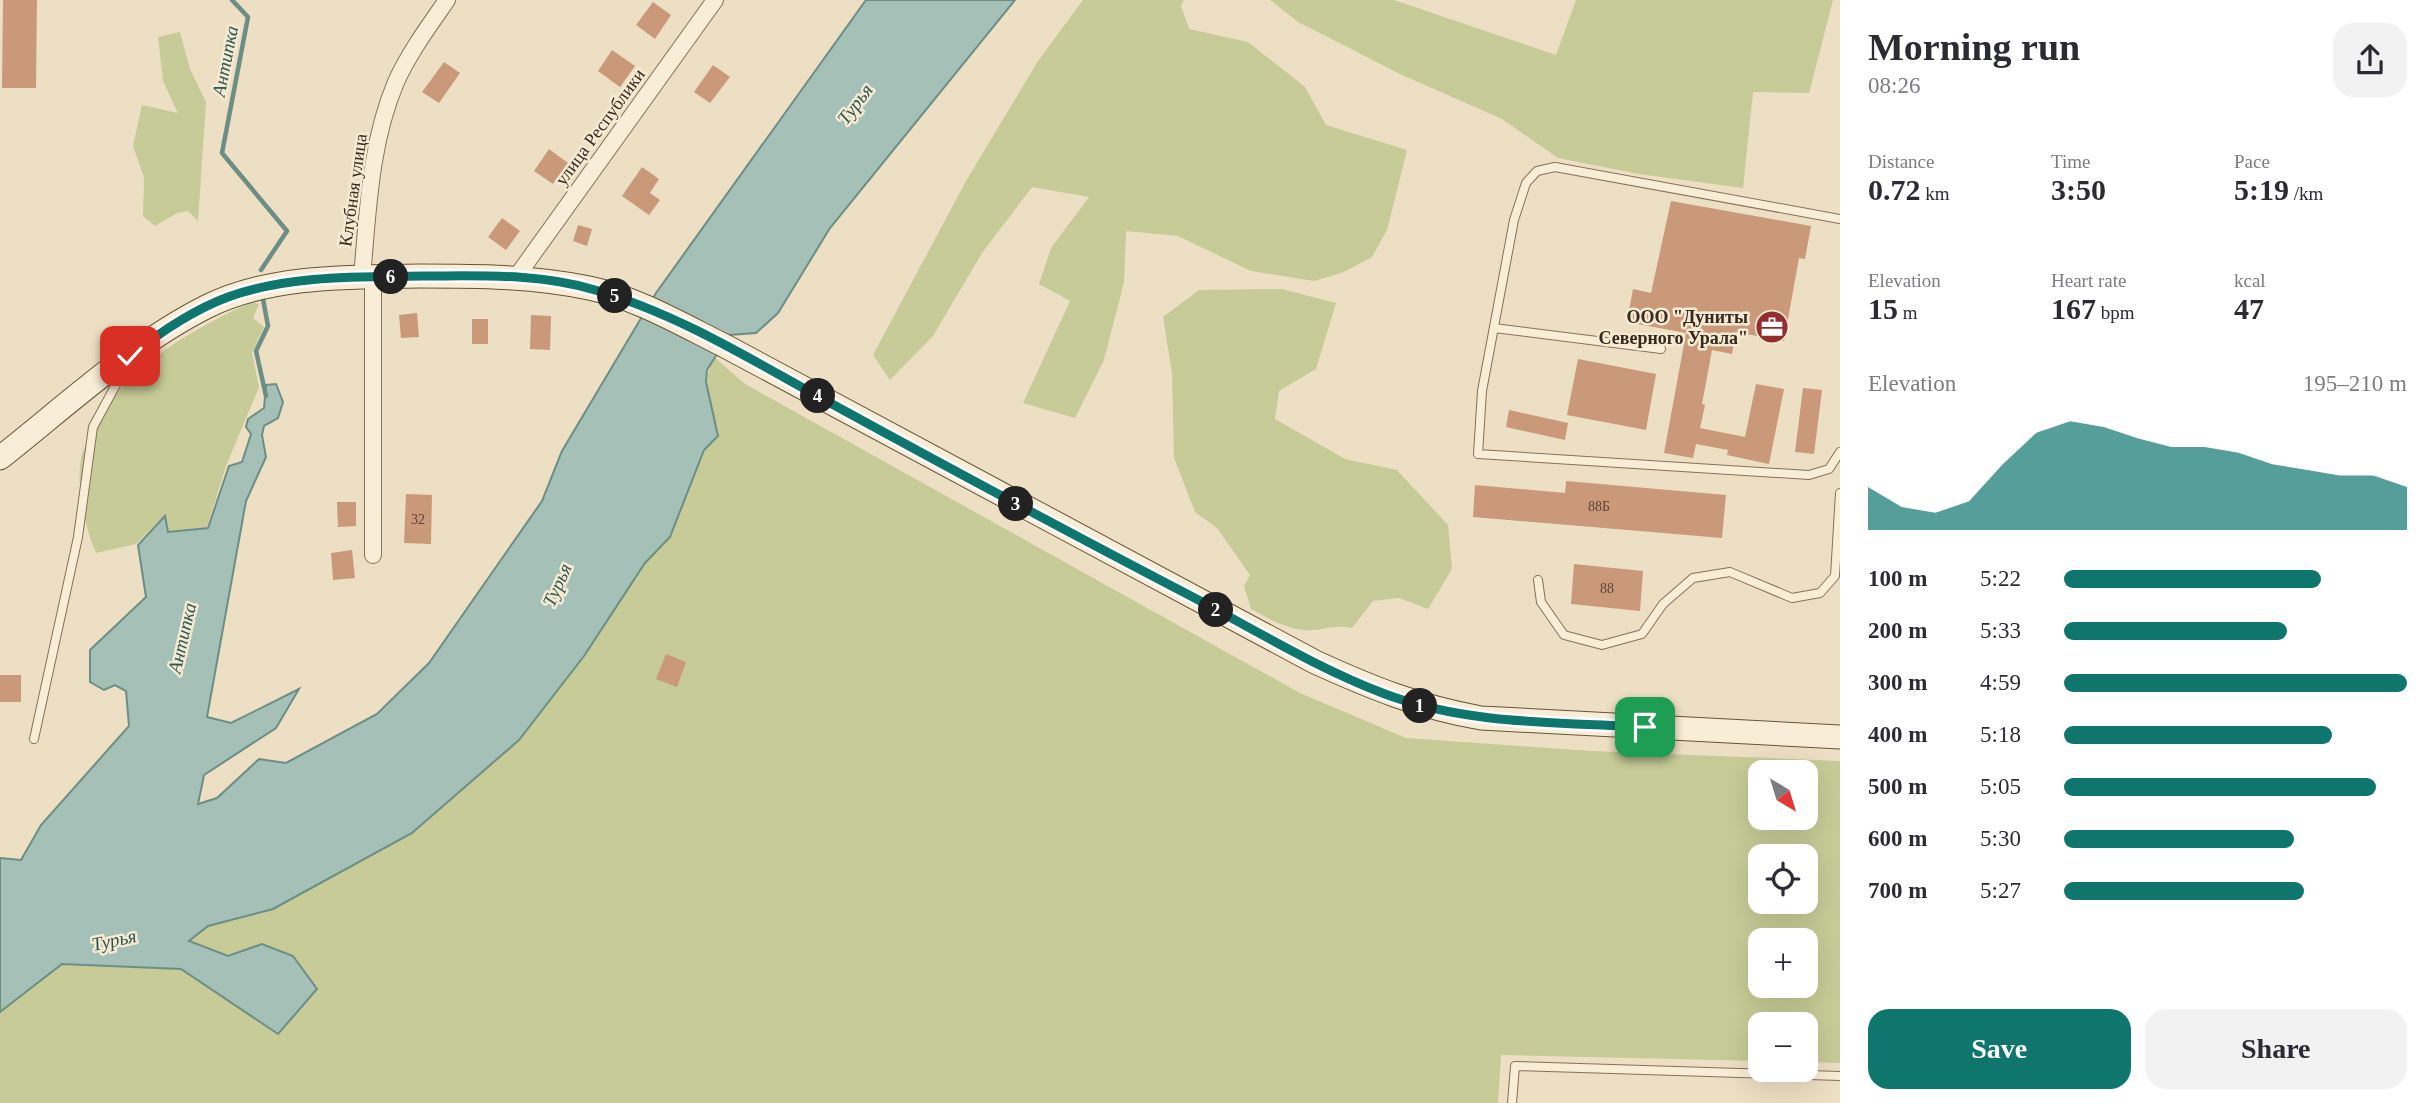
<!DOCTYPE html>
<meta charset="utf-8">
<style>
body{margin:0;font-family:Georgia,serif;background:#f2f2f3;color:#2b2b33;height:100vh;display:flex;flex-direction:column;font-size:26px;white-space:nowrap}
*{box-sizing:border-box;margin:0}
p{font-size:23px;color:#7c7c81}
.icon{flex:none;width:38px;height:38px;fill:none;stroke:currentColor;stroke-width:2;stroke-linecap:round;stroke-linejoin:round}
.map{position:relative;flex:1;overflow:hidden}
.side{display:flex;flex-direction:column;background:#fff;width:595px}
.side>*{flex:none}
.needle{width:46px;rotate:142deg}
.controls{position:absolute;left:1748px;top:760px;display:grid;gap:14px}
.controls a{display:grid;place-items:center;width:70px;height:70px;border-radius:14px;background:#fff;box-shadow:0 7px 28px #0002;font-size:35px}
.pin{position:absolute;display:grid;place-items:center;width:60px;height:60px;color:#fff;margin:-30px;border-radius:14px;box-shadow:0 4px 10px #0006}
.km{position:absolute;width:35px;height:35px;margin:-18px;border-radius:50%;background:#222;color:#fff;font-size:19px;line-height:35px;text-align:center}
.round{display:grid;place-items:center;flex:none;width:74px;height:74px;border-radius:21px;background:#f2f2f3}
.summary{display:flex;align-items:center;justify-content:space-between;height:119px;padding:0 28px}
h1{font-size:38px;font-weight:800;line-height:52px}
.figures{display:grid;grid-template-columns:repeat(3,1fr);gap:10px;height:119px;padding:7px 28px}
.figures div{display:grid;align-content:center}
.figures b{font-size:30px;font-weight:800}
.figures small{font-size:19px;font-weight:400}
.figures p{font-size:19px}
.chart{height:196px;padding:14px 28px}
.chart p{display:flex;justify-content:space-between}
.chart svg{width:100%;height:126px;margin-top:7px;fill:#0f766e;opacity:.7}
.button{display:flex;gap:14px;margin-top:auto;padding:14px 28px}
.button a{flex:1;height:80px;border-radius:21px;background:#0f766e;color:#fff;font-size:28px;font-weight:800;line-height:80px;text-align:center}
.button a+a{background:#f2f2f3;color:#2b2b33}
ul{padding:0 28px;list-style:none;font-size:23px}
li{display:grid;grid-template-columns:112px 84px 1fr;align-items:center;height:52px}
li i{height:18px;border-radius:9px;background:#0f766e}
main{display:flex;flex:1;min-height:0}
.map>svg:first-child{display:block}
.green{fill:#c6cb97;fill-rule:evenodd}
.water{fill:#a5c0b7;stroke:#6c8e84;stroke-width:2}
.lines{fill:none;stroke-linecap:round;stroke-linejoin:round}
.stream{stroke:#6c8e84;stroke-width:4.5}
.building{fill:#ca997a}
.lane-casing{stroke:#87705a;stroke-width:10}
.street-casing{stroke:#87705a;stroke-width:18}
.secondary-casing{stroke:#69523d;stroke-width:25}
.lane{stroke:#f8edd6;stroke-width:8}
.street{stroke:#f8edd6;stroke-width:16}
.secondary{stroke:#f8edd6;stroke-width:23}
.route-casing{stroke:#fff;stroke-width:14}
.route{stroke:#0f766e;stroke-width:9}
.labels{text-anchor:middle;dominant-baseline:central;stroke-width:5;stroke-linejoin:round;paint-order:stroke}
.number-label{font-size:14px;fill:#5c4535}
.street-label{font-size:18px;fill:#37291e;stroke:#f5ead2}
.poi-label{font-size:18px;font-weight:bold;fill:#37291e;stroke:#f5ead2;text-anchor:end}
.water-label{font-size:19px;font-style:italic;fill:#2e5652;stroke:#f5ead2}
</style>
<main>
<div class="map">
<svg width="1840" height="1103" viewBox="0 0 1840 1103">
<rect width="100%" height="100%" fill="#eddfc3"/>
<g class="green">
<polygon points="1083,0 1184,0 1181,6 1189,29 1248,42 1305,87 1326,125 1407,150 1387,230 1372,257 1344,272 1314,281 1251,271 1178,236 1126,231 1124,282 1104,360 1075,418 1023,403 1070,301 1039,284 1051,248 1089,197 1032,187 982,253 933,336 890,380 873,355 966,181 1038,61"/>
<polygon points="1270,0 1394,0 1556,55 1576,0 1833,0 1809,93 1753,92 1743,188 1639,174 1558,158 1502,119 1400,74 1298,22"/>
<polygon points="180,32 190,69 206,102 198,221 188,211 177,213 155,226 143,216 144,177 133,146 142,105 178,113 163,81 158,37"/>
<path d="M1282,289L1336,303L1316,369L1279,391L1275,419L1345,459L1397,470L1448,525L1452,569L1428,609L1399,598L1373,601L1352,628C1335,624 1320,632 1303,630C1284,628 1267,618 1251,609L1244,586L1250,575L1217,528L1195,512L1174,458L1172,373L1163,317L1199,290Z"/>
<path d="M251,302L259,304L253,318L264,327L252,353L259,387L226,466L207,527L169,531L165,515L136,544L96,553C85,527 76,488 81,459C82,451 88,442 91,435C122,367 187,333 251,302Z"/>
<path d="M715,358L745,384L1300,693L1406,738L1592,751L1840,761V1063L1806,1062V1024H1760V1061L1501,1055L1498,1103H0V1012L62,964L181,969L277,1033L262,944L229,956L189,942L208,926L273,909L412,833L519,740L584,656L645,563L670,537L704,450L718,436C712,410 699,381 715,358ZM1760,772H1806V817H1760ZM1760,856H1806V901H1760ZM1760,940H1806V985H1760Z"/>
</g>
<polygon class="water" points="866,0 1015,0 830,228 778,313 756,333 729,335 707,370 706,382 718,436 704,450 670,537 645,563 584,656 519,740 412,833 273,909 208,926 189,941 228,956 262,944 293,956 317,989 278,1034 181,969 62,964 0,1012 0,858 21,860 41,825 129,726 126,691 115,685 104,690 90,682 90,650 146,597 138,545 165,516 168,532 208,528 229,466 242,462 251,434 246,427 248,419 264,408 266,385 276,384 283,402 278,418 264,426 262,435 266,457 246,501 207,717 231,723 299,689 276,728 204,775 198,804 217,798 259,759 286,763 377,714 429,663 542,501 562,451 656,293"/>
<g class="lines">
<g class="stream">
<polyline points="232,0 248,17 222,153 287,231 261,270"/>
<polyline points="263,299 268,326 256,351 266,396"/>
</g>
</g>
<g class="building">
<polygon points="3,0 37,0 36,88 2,88"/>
<polygon points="653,2 671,15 655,39 636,25"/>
<polygon points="612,50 635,66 620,87 598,71"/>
<polygon points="444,62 460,73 439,103 422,92"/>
<polygon points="713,65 730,77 710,103 694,92"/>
<polygon points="549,149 568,163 553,184 534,171"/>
<polygon points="642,167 659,179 650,193 660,200 649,215 622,196"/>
<polygon points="1671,201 1811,226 1805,259 1799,258 1784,341 1736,332 1732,354 1712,350 1702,404 1705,405 1700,428 1745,437 1756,384 1784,389 1769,464 1727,455 1728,450 1696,444 1693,458 1664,453 1686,333 1627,322 1633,289 1651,293"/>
<polygon points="502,218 520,231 506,250 488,237"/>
<polygon points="578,225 592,229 587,246 573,241"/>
<polygon points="417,313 419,337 401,338 399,315"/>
<polygon points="531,315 551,316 550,350 530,349"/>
<rect x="472" y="319" width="16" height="25"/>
<polygon points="1578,359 1656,374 1646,430 1567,415"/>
<polygon points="1803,388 1822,390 1814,454 1795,452"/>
<polygon points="1509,410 1568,423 1565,440 1506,427"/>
<polygon points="1566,481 1726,495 1722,538 1473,517 1475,485 1565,493"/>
<polygon points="406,494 432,495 431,544 404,543"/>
<polygon points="337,502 356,502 356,526 338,527"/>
<polygon points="352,550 355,578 333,580 331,553"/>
<polygon points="1574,564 1643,571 1640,611 1571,604"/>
<polygon points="666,654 686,662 677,687 656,679"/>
<rect x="0" y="675" width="21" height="27"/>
</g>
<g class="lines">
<defs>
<g id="lane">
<polyline points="1840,219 1555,167 1537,171 1526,183 1514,220 1482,391 1478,454 1809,475 1829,469 1840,452"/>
<polyline points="1494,328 1661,349"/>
<polyline points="1538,580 1541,602 1564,635 1602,645 1642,634 1663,604 1693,578 1730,572 1792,598 1820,593 1835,576 1840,493"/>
<polyline points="34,739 78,537 93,427 125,368"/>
<polyline points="1512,1103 1515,1066 1840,1076"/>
</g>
<g id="street">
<polyline points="517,276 715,0"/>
<path d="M362,277C368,211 370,143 396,82C409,53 429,26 447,0"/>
<polyline points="373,277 373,555"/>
</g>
<path id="secondary" d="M0,458C66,406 131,345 206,307C270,275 349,277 419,276C477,276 532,276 589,288C637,298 681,324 725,346L1315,662C1372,688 1419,707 1481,718L1840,737"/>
</defs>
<use href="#lane" class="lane-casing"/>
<use href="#street" class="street-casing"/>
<use href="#secondary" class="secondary-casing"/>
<use href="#lane" class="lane"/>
<use href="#street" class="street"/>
<use href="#secondary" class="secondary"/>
</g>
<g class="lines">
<defs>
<path id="route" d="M130,356C159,333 193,310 228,297C289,275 359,277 423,276C480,276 539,273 595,290C679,314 755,362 832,404C949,468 1068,532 1187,594C1252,628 1316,668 1385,694C1468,725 1558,722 1645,727"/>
</defs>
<use href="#route" class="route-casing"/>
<use href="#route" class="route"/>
</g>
<defs>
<symbol id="office-disc" viewBox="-11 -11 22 22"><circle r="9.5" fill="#942c30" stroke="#f5ead2"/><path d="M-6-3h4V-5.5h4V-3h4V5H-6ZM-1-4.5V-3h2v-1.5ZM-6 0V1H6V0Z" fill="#fff"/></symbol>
</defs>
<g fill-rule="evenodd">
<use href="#office-disc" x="1753" y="308" width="38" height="38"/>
</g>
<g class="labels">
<g class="number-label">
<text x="1599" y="506">88Б</text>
<text x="418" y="519">32</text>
<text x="1607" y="588">88</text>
</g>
<g class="street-label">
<text transform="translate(600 127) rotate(-54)">улица Республики</text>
<text transform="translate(353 190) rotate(-82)">Клубная улица</text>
</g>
<g class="poi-label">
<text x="1748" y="317">ООО "Дуниты<tspan x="1748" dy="21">Северного Урала"</tspan></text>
</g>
<g class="water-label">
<text transform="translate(225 61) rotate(-79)">Антипка</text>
<text transform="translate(855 104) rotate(-53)">Турья</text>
<text transform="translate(557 585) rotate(-66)">Турья</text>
<text transform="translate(182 638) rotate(-77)">Антипка</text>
<text transform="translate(114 940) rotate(-12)">Турья</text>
</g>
</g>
</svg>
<div class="controls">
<a><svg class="needle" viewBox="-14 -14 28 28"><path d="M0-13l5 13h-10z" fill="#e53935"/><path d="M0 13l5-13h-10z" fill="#7c7c81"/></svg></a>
<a><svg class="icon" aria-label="locate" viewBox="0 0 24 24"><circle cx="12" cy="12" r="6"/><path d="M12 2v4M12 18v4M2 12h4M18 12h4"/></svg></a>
<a>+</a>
<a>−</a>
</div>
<div class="pin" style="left:1645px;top:727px;background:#1e9e55"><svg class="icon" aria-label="arrive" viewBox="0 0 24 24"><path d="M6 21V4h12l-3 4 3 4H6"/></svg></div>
<div class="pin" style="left:130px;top:356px;background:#d93025"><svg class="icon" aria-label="check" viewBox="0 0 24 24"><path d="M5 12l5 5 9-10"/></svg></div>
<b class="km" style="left:1420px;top:706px">1</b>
<b class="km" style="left:1216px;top:610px">2</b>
<b class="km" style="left:1016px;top:504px">3</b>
<b class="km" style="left:818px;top:396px">4</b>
<b class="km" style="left:615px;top:296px">5</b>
<b class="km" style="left:391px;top:277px">6</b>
</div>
<section class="side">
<div class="summary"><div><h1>Morning run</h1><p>08:26</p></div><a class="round"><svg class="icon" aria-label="share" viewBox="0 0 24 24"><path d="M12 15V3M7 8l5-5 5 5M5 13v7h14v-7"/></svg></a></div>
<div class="figures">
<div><p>Distance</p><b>0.72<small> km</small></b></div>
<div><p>Time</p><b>3:50</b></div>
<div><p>Pace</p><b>5:19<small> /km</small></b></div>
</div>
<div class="figures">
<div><p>Elevation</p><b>15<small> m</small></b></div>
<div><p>Heart rate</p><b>167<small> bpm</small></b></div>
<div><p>kcal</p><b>47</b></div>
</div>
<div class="chart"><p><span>Elevation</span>195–210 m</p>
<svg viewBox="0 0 160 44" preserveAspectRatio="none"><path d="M0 44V29L10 36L20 38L30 34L40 21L50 10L60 6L70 8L80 12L90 15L100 15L110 17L120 21L130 23L140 25L150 25L160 29V44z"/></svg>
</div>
<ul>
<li><b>100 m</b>5:22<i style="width:75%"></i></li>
<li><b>200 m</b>5:33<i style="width:65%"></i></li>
<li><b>300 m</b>4:59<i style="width:100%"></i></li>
<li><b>400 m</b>5:18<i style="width:78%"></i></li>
<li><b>500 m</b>5:05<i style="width:91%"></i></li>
<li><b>600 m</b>5:30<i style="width:67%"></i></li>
<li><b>700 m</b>5:27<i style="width:70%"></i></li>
</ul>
<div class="button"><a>Save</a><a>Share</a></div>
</section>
</main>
